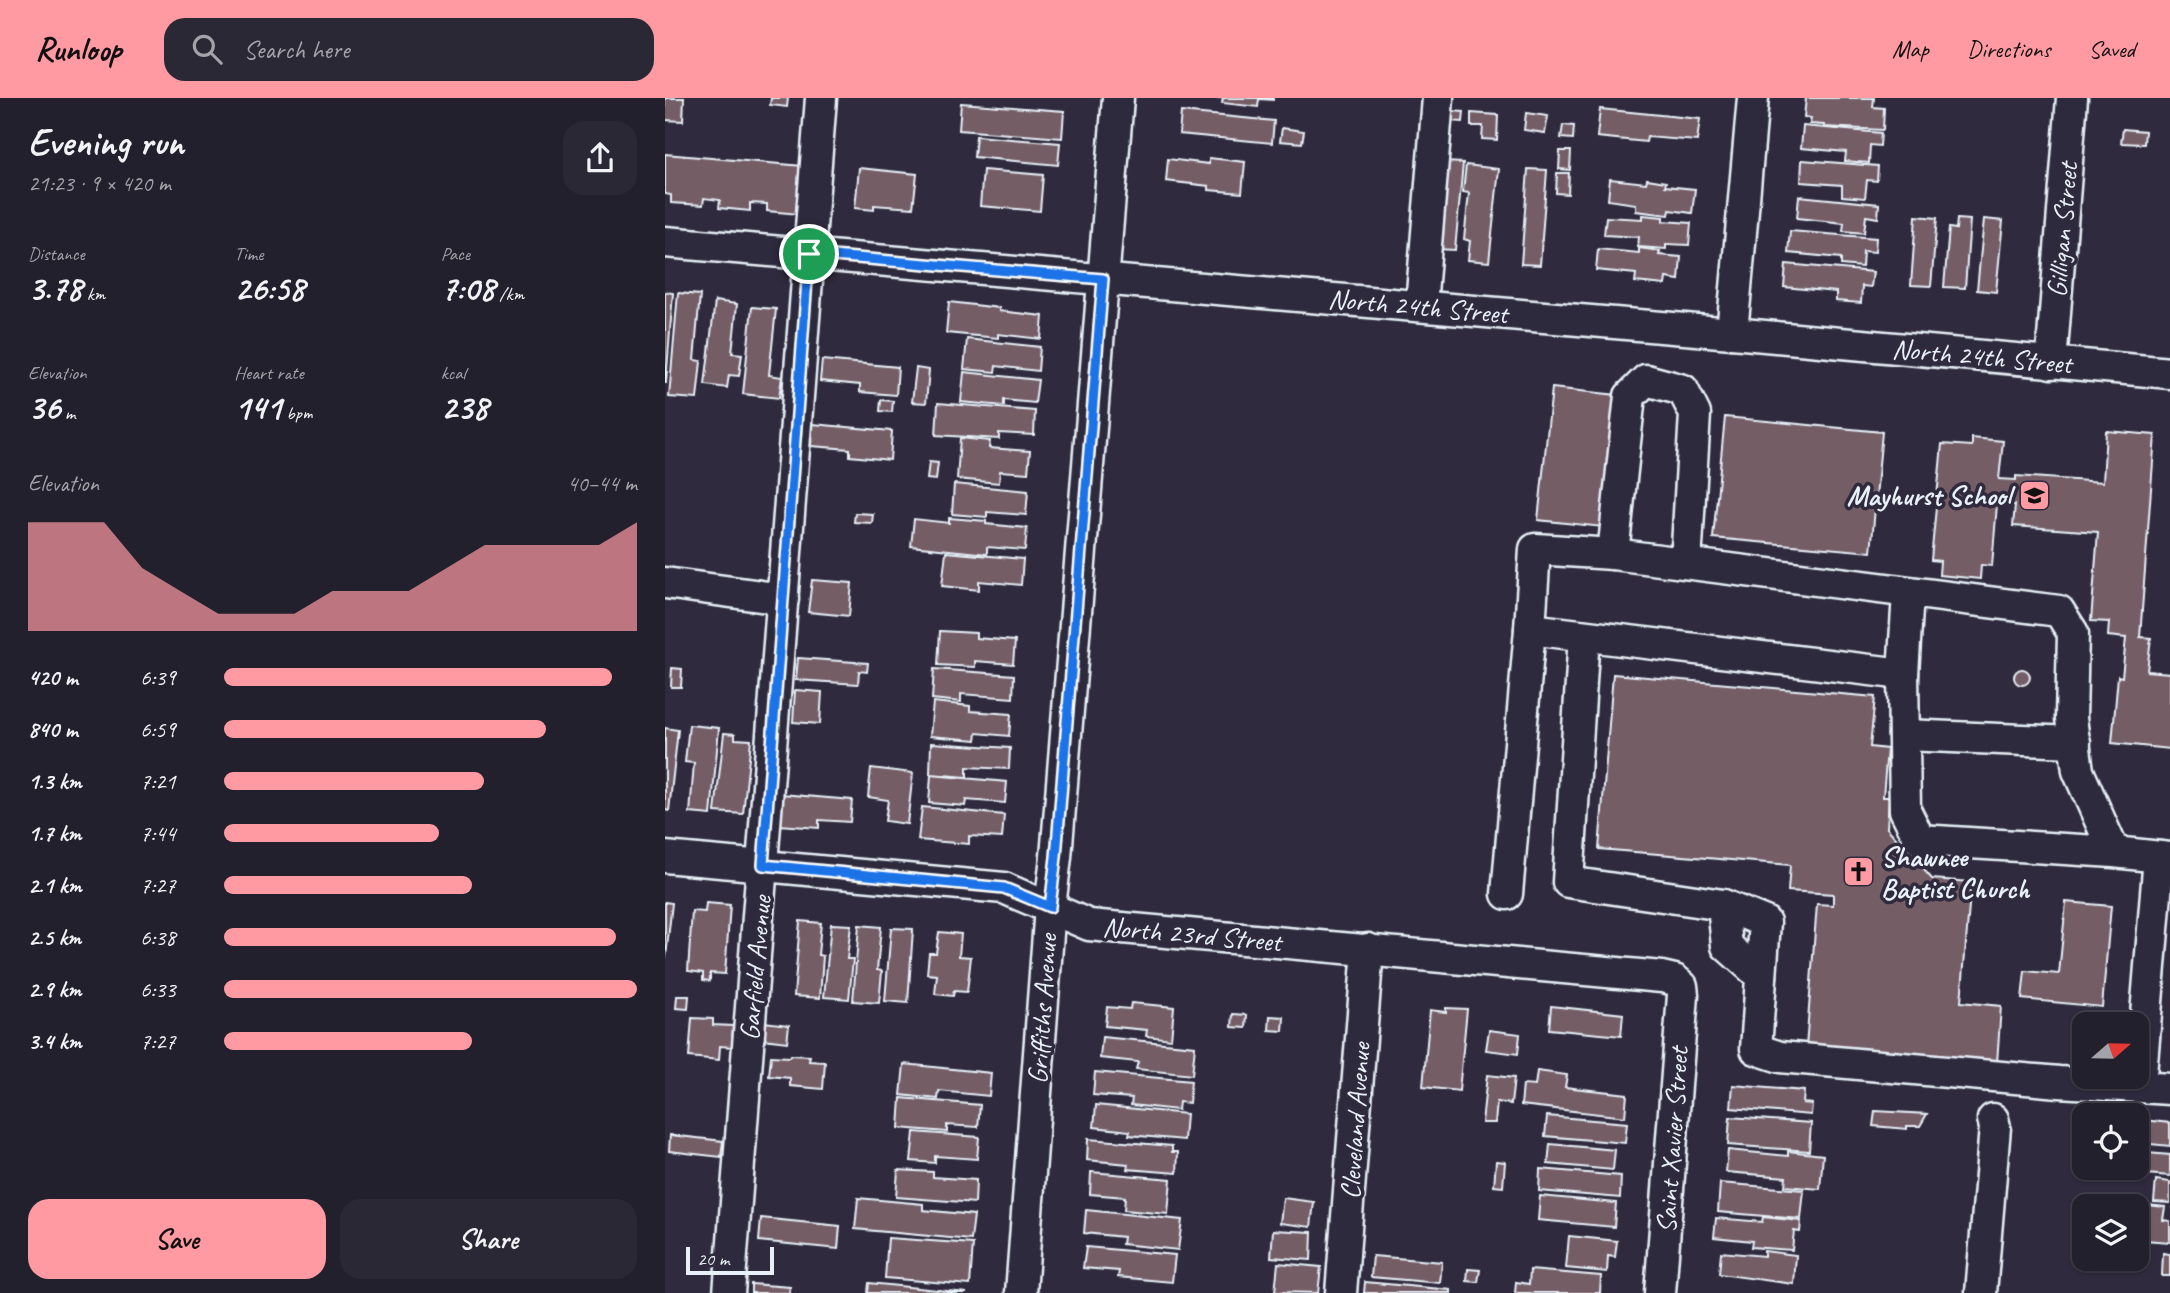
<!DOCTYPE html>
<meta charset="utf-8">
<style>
body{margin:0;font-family:Caveat,sans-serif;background:#2b2836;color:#f1f3f6;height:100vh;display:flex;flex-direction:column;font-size:26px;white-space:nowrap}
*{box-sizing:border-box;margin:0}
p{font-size:23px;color:#a3a3aa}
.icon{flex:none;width:38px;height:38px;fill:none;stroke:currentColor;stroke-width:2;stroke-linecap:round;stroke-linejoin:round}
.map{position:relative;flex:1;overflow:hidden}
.side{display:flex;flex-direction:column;background:#23202e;width:665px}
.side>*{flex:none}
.needle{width:46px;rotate:70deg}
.controls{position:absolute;left:1407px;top:914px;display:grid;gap:14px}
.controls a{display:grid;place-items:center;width:77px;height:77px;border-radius:14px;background:#23202e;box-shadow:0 2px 5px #0004,0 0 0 2px #403e4a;font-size:35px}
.scale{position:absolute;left:21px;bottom:18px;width:88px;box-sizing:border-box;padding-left:7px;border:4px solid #e8f1f8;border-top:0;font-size:19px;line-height:24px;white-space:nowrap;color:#e8f1f8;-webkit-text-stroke:5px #2f2a3d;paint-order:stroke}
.pin{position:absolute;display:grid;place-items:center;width:60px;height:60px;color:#fff;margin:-30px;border:4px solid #fff;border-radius:50%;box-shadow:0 2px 7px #0007}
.round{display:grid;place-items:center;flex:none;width:74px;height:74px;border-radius:21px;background:#2b2836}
.headline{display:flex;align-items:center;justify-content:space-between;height:119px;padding:0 28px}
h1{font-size:38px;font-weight:600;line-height:52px}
.figures{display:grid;grid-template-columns:repeat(3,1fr);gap:10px;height:119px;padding:7px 28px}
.figures div{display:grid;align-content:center}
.figures b{font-size:35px;font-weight:600}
.figures small{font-size:19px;font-weight:400}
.figures p{font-size:19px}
.chart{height:196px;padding:14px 28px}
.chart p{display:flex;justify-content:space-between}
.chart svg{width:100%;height:126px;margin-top:7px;fill:#ff9aa2;opacity:.7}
.cta{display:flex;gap:14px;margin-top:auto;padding:14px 28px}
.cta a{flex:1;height:80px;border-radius:21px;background:#ff9aa2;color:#111;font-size:28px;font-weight:600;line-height:80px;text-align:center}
.cta a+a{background:#2b2836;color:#f1f3f6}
ul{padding:0 28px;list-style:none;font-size:23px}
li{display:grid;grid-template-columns:112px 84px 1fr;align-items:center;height:52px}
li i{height:18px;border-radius:9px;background:#ff9aa2}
header{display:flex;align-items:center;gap:42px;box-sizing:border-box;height:98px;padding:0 35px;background:#ff9aa2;color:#111}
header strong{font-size:33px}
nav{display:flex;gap:38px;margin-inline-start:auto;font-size:24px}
.search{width:490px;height:63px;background:#2b2836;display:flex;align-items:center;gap:18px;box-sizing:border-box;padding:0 24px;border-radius:21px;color:#a3a3aa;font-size:26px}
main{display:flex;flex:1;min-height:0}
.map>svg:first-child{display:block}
.building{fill:#755d66;stroke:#e8f1f8;stroke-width:2}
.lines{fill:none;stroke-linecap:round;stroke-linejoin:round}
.minor-casing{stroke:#e8f1f8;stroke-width:35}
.minor{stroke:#2f2a3d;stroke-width:30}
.route-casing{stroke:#fff;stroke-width:14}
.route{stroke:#1a73e8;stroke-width:9}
.labels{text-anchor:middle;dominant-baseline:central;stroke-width:7;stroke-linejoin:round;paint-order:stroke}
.street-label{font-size:28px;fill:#e8f1f8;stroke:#2f2a3d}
.poi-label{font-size:28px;font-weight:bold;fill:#e8f1f8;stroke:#2f2a3d;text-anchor:end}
</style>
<header>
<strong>Runloop</strong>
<div class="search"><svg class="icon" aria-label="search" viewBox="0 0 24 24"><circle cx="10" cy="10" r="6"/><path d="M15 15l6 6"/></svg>Search here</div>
<nav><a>Map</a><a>Directions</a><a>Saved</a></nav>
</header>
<main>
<section class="side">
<div class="headline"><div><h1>Evening run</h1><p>21:23 · 9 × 420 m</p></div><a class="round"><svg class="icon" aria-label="share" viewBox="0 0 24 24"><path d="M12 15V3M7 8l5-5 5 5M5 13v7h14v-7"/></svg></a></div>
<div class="figures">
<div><p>Distance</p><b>3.78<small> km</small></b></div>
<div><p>Time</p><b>26:58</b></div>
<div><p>Pace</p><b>7:08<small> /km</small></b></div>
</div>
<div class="figures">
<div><p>Elevation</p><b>36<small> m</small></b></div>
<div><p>Heart rate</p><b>141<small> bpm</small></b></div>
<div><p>kcal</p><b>238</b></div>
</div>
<div class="chart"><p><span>Elevation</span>40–44 m</p>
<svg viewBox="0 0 160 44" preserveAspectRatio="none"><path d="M0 44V6L10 6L20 6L30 22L40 30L50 38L60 38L70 38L80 30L90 30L100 30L110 22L120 14L130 14L140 14L150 14L160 6V44z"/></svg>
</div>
<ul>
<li><b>420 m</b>6:39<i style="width:94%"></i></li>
<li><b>840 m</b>6:59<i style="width:78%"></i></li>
<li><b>1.3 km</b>7:21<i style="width:63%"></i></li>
<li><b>1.7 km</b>7:44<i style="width:52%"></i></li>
<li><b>2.1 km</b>7:27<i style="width:60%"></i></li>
<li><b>2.5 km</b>6:38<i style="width:95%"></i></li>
<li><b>2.9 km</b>6:33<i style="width:100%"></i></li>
<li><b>3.4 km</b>7:27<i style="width:60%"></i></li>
</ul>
<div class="cta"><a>Save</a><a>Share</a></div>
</section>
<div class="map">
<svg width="1505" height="1195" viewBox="0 0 1505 1195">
<rect width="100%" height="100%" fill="#2f2a3d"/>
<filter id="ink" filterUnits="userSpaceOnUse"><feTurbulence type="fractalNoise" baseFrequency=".0143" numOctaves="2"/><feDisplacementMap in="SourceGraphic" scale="14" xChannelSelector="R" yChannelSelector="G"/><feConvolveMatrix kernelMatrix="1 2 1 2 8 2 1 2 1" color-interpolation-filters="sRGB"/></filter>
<g filter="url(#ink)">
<g class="building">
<polygon points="0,0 19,0 18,23 0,22"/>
<polygon points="106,0 123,0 122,9 105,7"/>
<polygon points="552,0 608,0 608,2 594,1 593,9 557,5 558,0"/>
<polygon points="1141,0 1209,0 1208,9 1219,10 1218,32 1159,29 1159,27 1145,26 1146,20 1139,19"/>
<polygon points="296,5 399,13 397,40 294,32"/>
<polygon points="935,11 1035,21 1032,43 982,39 981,44 932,39"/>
<polygon points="786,13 799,14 798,24 784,23"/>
<polygon points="516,14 609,23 607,45 514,36"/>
<polygon points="806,15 833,17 832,42 817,41 818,28 806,28"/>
<polygon points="861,15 883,18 880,35 859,32"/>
<polygon points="898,27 909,28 908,41 896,40"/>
<polygon points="1138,28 1216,35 1215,48 1205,47 1204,65 1180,63 1181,54 1136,50"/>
<polygon points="617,30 639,33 637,45 615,43"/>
<polygon points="1458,31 1480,33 1479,46 1456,45"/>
<polygon points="311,38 395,45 393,67 309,59"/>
<polygon points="895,53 906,53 905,72 894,71"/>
<polygon points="0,56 138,68 134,116 102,113 102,106 85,105 85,113 54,110 55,102 39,100 38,107 6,105 6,97 0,96"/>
<polygon points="544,60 580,64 577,95 544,92 544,88 501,83 503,61 544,66"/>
<polygon points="1137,62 1213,68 1212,83 1202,82 1200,100 1177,98 1177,87 1136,84"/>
<polygon points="779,64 798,65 790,152 771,151"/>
<polygon points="801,67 834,71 824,164 803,162 805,143 799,141 804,95 798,94"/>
<polygon points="194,70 252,76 248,110 209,107 209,112 190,110"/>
<polygon points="863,71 882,72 875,167 856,166"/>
<polygon points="318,72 378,77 375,113 315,108"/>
<polygon points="892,75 904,75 903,96 891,95"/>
<polygon points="945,81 981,85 982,81 1001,84 1000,88 1030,91 1027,115 1005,112 1004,117 971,113 971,106 943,102"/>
<polygon points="1134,98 1214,106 1213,120 1201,118 1199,135 1178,133 1179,125 1132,120"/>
<polygon points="978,117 998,119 998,123 1026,125 1024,147 1001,146 1001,151 973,149 974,139 939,137 941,119 978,121"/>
<polygon points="1251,118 1272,120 1266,188 1246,187"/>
<polygon points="1292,121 1305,122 1300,190 1279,189 1284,130 1291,131"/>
<polygon points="1319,121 1338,123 1331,194 1312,192"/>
<polygon points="1125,133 1211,140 1210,154 1198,153 1197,169 1176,167 1176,160 1123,155"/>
<polygon points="974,150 995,153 994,157 1016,159 1014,182 1001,180 1000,187 970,184 971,176 931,172 933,151 974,155"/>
<polygon points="1121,166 1208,174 1206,189 1197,188 1196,205 1171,203 1171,194 1119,189"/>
<polygon points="0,194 8,195 1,285 0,285"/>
<polygon points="13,195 35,197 29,262 36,263 32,301 4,299"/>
<polygon points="50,203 72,206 67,255 77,256 74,278 64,277 62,290 40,287"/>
<polygon points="284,204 334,210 334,213 378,218 376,241 333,236 333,240 281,235"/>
<polygon points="87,209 111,211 104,277 117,279 114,300 78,296"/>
<polygon points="302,241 375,249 373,273 331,268 330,274 299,271"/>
<polygon points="157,262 233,269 231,297 195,294 195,287 155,283"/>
<polygon points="251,270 264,272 261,305 247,304"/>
<polygon points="299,274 373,282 370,305 339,302 339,308 296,304"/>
<polygon points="887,290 952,297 938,429 873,422"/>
<polygon points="216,302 228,303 227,314 215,313"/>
<polygon points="273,305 370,313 369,337 334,335 334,341 271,337"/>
<polygon points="1060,319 1217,334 1206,454 1048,440"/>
<polygon points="147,326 227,333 225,362 185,358 185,351 146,348"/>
<polygon points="1441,333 1490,337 1475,539 1486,540 1482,573 1505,575 1505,651 1447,645 1453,578 1457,579 1461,540 1443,538 1444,524 1426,523 1433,434 1348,428 1350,407 1332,406 1327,468 1316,467 1315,481 1274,477 1275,463 1266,462 1277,346 1307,348 1307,340 1338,343 1334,381 1351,382 1351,378 1438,384"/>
<polygon points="295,340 325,343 324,350 365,353 363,375 335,373 334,385 292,381"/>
<polygon points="264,364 273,365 271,382 262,381"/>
<polygon points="289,386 363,393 361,417 322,414 322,419 287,416"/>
<polygon points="190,415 208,416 207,425 189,424"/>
<polygon points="284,420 321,423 321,426 362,430 360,452 322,449 322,456 246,448 249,421 284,425"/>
<polygon points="281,454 358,461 356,487 314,483 314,492 277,488"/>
<polygon points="147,482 187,485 184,518 143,514"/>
<polygon points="275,533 311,535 311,540 350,543 348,566 310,563 310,569 273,567"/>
<polygon points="133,560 203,565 202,574 194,573 193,586 131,582"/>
<polygon points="7,570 17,571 16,589 6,589"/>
<circle cx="1357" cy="579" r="8"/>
<polygon points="269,571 349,577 348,600 296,596 296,604 267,601"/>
<polygon points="948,576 1210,599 1205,649 1222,651 1218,699 1224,699 1222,730 1267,781 1306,784 1296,904 1336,908 1332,965 1141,949 1152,806 1168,807 1168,796 1123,793 1125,767 934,751"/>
<polygon points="130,592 157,594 155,626 128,624"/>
<polygon points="268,604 305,608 305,613 346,616 344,638 312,635 311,642 265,638"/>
<polygon points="24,627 54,630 46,717 25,715 29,665 20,664"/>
<polygon points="0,630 13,632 4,713 0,712"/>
<polygon points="59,635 70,636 70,641 86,642 78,716 50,714"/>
<polygon points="266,645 345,650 344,671 302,669 302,679 265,676"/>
<polygon points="206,670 248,675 242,726 220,723 223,702 203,699"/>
<polygon points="266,677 342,684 340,705 301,702 300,708 264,705"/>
<polygon points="116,696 187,702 185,724 154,722 154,730 114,727"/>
<polygon points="257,709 339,717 337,740 304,738 304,746 253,742"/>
<polygon points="0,804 7,805 1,859 0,859"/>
<polygon points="1401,804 1446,808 1437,909 1357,901 1360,873 1394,876"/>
<polygon points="41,805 65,807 60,876 45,875 45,883 38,882 38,875 23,873 27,813 40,814"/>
<polygon points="135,823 156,825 153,857 158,858 155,900 129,898"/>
<polygon points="166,826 186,827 182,861 188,861 184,901 159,899"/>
<polygon points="194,827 216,829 212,872 217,873 214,905 188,903"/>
<polygon points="226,830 248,831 243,905 220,903"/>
<polygon points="274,834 296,836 294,858 306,859 302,894 289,893 288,898 270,896 272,877 262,876 264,855 271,855"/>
<polygon points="12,898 24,898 23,911 11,910"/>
<polygon points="466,905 509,909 506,941 481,938 482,932 440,928 442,909 465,911"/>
<polygon points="886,908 958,916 956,938 884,931"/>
<polygon points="781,910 802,911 794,993 758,989 765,912 781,914"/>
<polygon points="568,916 582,917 581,930 567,929"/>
<polygon points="605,918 619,919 618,933 604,932"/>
<polygon points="27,920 48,921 48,927 68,928 67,949 55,948 54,962 24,959"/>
<polygon points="99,924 124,927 122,944 98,941"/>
<polygon points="824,932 855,936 853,956 821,952"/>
<polygon points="437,939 530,948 527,977 471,971 473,964 435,960"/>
<polygon points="126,957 145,958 144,963 160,964 158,991 125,988 125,980 104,978 106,958 125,959"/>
<polygon points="239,966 326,975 324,998 274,993 273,1001 236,997"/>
<polygon points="872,973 902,977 900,989 962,996 960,1019 856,1007 858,987 870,988"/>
<polygon points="430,974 526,983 524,1005 514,1004 513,1012 466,1007 467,1000 428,997"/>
<polygon points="822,977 849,980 846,1006 832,1004 830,1025 817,1025"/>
<polygon points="1068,987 1139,993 1138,1005 1147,1006 1146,1017 1066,1010"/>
<polygon points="236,1000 315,1007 313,1029 282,1027 282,1034 234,1030"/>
<polygon points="431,1007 521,1016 519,1042 464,1037 465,1033 429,1029"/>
<polygon points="1210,1013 1262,1016 1255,1028 1242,1028 1242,1031 1208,1028"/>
<polygon points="882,1018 962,1025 960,1045 880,1038"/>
<polygon points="1065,1019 1146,1025 1144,1053 1063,1047"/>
<polygon points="1478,1022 1505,1025 1505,1048 1475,1045"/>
<polygon points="249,1034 314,1039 312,1061 270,1058 270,1065 246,1063"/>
<polygon points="5,1037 58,1043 56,1059 4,1053"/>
<polygon points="423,1041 507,1048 507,1054 513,1054 512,1075 462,1071 463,1066 422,1062"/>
<polygon points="885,1046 950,1052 948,1072 883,1066"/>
<polygon points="1063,1052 1123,1058 1123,1053 1158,1057 1155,1091 1120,1088 1121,1079 1061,1074"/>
<polygon points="1482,1055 1505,1057 1505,1078 1481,1076"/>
<polygon points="831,1063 840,1064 838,1089 829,1088"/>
<polygon points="875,1071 956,1078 955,1100 874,1093"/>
<polygon points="233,1072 268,1074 268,1079 311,1082 310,1105 231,1099"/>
<polygon points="426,1074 506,1081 503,1116 459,1112 460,1099 425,1096"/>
<polygon points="1491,1082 1505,1084 1505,1105 1489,1104"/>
<polygon points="1055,1085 1139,1092 1136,1121 1053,1114"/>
<polygon points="875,1098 951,1105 949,1129 873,1122"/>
<polygon points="193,1100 258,1106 258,1112 309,1117 306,1142 190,1131"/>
<polygon points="618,1100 649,1104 646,1129 615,1125"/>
<polygon points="1482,1107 1500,1109 1498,1122 1505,1123 1505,1144 1479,1142"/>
<polygon points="421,1112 517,1122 513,1152 457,1146 458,1139 419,1135"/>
<polygon points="1098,1119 1136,1123 1135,1134 1129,1133 1127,1152 1086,1149 1087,1143 1049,1139 1051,1120 1097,1124"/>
<polygon points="96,1120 175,1128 173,1151 94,1143"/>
<polygon points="608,1132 647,1134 646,1162 606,1159"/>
<polygon points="904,1138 952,1143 950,1159 943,1158 942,1174 901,1170"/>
<polygon points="223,1140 308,1146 305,1187 220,1180"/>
<polygon points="421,1149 510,1157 507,1184 453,1179 454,1173 418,1170"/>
<polygon points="1099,1153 1131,1157 1129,1186 1054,1176 1056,1154 1099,1158"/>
<polygon points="1498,1155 1505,1156 1505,1178 1497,1178"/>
<polygon points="708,1158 777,1164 775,1185 706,1179"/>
<polygon points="613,1165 656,1169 653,1195 610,1194"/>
<polygon points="803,1171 815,1172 813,1184 802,1183"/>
<polygon points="865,1172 936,1178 935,1195 850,1195 851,1184 864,1186"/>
<polygon points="700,1184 786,1192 786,1195 699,1195"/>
<polygon points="204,1185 302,1195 203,1195"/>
<polygon points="86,1186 125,1189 124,1195 86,1195"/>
</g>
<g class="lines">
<defs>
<g id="minor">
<polyline points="0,144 1067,235 1505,275"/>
<polyline points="756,208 773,0"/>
<polyline points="1067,235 1088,0"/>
<polyline points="1386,265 1407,0"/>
<polyline points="948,456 965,298 981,282 1018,292 1030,316 1021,465"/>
<polyline points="0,485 118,501"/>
<polyline points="919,538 903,784 1058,807 1100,824 1091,951 1115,959 1394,984 1505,991"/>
<polyline points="1238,576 1243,495"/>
<polyline points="1239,637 1410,644"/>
<polyline points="1449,754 1413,673 1406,620 1408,535 1394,513 948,456 870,451 865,531 1238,576 1240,712 1255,742 1449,754 1505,760"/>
<polyline points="0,759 339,790 424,827 997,879 1010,882 1017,888 1018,897 995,1195"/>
<polyline points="842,796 865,531"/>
<polyline points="1058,807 1062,848 1096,878"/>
<polyline points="1475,989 1494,759"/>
<polyline points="64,1195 156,0"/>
<polyline points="356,1195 385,809 391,759 453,0"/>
<polyline points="676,1195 703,851"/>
<polyline points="1316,1195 1330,1029 1328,1021"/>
</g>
</defs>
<use href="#minor" class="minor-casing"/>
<use href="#minor" class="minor"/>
</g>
</g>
<g class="lines" filter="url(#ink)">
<defs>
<polygon id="route" points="144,156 438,181 391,759 385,809 339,790 98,767"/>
</defs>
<use href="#route" class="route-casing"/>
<use href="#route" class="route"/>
</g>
<defs>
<symbol id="school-square" viewBox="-11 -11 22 22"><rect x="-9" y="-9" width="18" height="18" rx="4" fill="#ff9aa2" stroke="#2f2a3d"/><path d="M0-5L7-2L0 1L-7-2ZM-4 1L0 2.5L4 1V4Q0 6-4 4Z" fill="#111"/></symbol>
<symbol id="church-square" viewBox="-11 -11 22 22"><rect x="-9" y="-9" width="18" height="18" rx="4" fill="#ff9aa2" stroke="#2f2a3d"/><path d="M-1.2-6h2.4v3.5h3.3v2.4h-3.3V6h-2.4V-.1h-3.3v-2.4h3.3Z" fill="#111"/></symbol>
</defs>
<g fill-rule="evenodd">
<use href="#school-square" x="1352" y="380" width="35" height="35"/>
<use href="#church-square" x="1176" y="756" width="35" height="35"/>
</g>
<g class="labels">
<g class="street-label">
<text transform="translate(1397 132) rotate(-85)">Gilligan Street</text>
<text transform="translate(753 208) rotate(5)">North 24th Street</text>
<text transform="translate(1317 258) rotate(5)">North 24th Street</text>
<text transform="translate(527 836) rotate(5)">North 23rd Street</text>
<text transform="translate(90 870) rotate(-85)">Garfield Avenue</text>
<text transform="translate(377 911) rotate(-86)">Griffiths Avenue</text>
<text transform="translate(690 1023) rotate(-86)">Cleveland Avenue</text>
<text transform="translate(1007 1042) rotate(-86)">Saint Xavier Street</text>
</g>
<g class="poi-label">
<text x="1346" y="397">Mayhurst School</text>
<text x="1216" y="758" text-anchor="start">Shawnee<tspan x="1216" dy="32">Baptist Church</tspan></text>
</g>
</g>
</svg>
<div class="controls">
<a><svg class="needle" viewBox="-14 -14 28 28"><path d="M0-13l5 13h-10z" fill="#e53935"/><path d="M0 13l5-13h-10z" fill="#a3a3aa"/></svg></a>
<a><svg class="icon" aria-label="locate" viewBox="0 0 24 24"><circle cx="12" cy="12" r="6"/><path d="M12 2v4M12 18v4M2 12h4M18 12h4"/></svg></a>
<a><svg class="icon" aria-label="layers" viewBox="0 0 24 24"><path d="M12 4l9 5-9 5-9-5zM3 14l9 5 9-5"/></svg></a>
</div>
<div class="scale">20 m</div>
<div class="pin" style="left:144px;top:156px;background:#1e9e55"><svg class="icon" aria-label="arrive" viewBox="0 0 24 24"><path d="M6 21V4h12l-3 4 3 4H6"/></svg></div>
</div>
</main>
